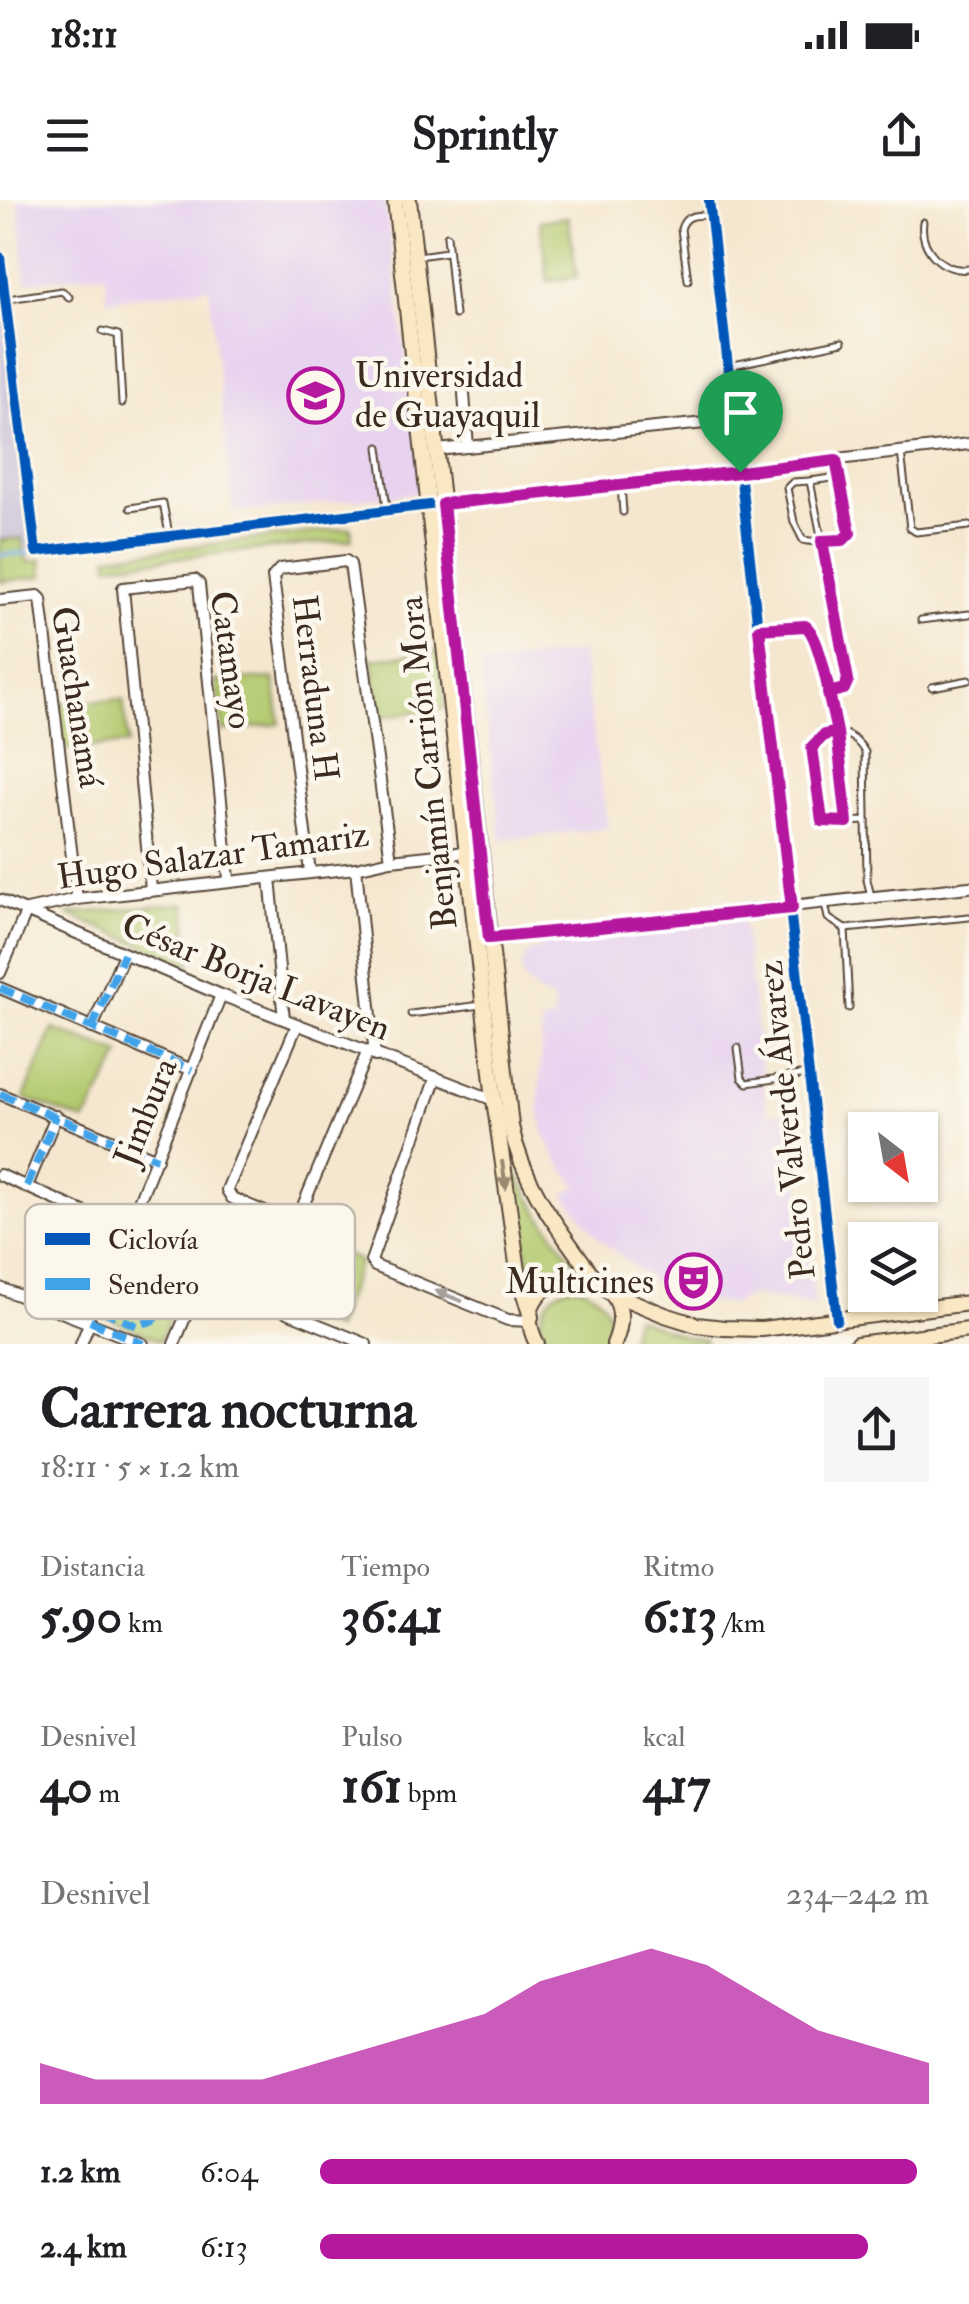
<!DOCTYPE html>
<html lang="es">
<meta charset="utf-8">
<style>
body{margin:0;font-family:"IM FELL Double Pica",serif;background:#f6f6f6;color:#202124;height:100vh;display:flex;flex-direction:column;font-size:38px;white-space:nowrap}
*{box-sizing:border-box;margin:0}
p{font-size:32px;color:#757577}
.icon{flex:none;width:55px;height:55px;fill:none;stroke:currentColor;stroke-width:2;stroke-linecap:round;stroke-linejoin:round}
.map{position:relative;height:1144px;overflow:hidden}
.details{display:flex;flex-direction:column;background:#fff;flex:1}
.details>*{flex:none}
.needle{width:65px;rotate:149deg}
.buttons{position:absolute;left:848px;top:912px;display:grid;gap:20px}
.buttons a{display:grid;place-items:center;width:90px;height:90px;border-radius:0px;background:#fff;box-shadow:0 2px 8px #0004;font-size:50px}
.pin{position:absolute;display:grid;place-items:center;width:85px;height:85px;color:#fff;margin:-102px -42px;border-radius:50% 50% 50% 0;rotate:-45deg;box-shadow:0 0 10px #0007}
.pin .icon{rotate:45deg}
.round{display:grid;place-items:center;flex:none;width:105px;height:105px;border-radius:0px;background:#f6f6f6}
.headline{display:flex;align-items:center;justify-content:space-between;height:170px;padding:0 40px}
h1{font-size:55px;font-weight:800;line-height:75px}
.figures{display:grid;grid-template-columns:repeat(3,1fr);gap:15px;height:170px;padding:10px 40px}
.figures div{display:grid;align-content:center}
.figures b{font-size:50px;font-weight:800}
.figures small{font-size:28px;font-weight:400}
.figures p{font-size:28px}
.chart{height:280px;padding:20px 40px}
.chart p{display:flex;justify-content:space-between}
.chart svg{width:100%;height:180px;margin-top:10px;fill:#b5179e;opacity:.7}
ul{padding:0 40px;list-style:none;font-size:32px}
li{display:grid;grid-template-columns:160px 120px 1fr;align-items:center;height:75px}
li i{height:25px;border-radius:12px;background:#b5179e}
.status{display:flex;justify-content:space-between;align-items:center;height:70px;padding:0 50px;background:#fff;direction:ltr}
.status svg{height:28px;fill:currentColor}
header{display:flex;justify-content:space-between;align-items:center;height:130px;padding:0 40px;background:#fff;font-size:45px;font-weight:800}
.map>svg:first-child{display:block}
.built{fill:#e7d2ef}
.industrial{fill:#c8bfd8}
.green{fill:#b4ca6f;stroke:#787a46;stroke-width:2.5}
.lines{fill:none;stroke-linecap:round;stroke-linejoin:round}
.stream{stroke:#7aafe8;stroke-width:4}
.lane-casing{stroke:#574639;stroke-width:9}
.street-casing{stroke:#574639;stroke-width:14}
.secondary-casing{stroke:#574639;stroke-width:18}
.lane{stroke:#fff;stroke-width:5}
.street{stroke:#fff;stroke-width:10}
.secondary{stroke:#fae7c3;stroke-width:14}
.quiet{stroke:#3fa3ea;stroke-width:8;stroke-dasharray:15 8;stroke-linecap:butt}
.cycleway-casing{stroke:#fbf7ec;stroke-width:16}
.cycleway{stroke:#0057b8;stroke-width:10}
.oneway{fill:#9a8870}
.oneway2{fill:#a79f9a}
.route-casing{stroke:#fff;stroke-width:20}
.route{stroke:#b5179e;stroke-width:12}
.labels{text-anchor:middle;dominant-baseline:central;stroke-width:9;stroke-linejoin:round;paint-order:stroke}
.poi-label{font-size:35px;fill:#3b2a1e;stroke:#fbf7ec;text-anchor:start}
.street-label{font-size:35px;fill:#3b2a1e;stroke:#fbf7ec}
.key{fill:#fbf7ec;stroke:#c1baae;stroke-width:2.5}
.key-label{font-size:28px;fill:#3b2a1e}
</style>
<div class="status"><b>18:11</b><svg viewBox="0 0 49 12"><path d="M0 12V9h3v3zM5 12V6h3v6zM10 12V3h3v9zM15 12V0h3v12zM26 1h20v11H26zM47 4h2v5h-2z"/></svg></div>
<header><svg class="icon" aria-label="menu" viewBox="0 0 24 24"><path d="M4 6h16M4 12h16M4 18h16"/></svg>Sprintly<svg class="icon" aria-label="share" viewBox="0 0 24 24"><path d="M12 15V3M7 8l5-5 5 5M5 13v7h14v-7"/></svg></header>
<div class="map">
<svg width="969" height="1144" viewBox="0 0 969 1144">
<rect width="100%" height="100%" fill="#fbf7ec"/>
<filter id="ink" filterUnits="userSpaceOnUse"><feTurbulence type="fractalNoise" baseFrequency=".01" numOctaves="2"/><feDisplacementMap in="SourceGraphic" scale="20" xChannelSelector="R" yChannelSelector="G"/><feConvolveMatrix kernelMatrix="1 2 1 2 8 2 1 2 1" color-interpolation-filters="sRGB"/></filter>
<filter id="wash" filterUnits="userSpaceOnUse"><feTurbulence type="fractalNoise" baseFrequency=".0048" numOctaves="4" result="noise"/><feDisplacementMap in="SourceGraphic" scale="40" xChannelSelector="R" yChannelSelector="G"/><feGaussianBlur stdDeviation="2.25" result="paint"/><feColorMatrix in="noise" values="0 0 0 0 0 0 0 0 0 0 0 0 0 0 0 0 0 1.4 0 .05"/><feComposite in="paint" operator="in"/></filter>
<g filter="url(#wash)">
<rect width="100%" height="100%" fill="#f5e7cf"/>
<g class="built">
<polygon points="18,0 385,0 424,292 233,313 209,87 107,100 105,73 26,82"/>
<polygon points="581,452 608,628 501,640 480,465"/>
<polygon points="743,719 767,913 791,911 815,1105 751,1095 733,1104 715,1103 663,1089 599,1039 564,994 577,986 558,961 545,937 539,910 542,822 554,820 553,800 539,794 524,779 522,764 528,753 541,748 540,743 583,737 585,741 623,735 623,730"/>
</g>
<polygon class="industrial" points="0,10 34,347 0,350"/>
<g class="green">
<polygon points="568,17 577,77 548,81 540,21"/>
<polygon points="351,328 352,340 109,365 108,356"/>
<polygon points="22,338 27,362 42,360 43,376 0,382 0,340"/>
<polygon points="441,451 446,508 380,517 372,459"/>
<polygon points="274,478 280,524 223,531 216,481"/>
<polygon points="123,500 128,544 64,549 60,503"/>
<polygon points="185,703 191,765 67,714"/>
<polygon points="53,829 121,854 85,921 24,898"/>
<polygon points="514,969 541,1016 572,1059 571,1062 554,1066 535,1077 531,1077 511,971"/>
<polygon points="76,1025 190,1068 160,1141 48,1092"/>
<polygon points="291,1032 360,1061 335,1129 256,1096"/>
<path d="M570,1086C602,1088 620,1116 601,1144H548C532,1120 543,1095 570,1086Z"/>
<polygon points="635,1117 686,1137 705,1139 706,1144 629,1144"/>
</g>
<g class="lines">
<polyline class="stream" points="0,355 36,352"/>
</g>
</g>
<g filter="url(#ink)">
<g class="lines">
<defs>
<g id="lane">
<path d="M923,22C919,49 943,73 969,69"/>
<polyline points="447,36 455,115"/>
<polyline points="418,56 447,52"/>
<path d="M688,80L681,29C685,15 695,15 708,15"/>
<polyline points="8,99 62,91 69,97"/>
<polyline points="103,131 118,135 122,203"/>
<polyline points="729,166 842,142"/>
<polyline points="379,247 387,308"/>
<polyline points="901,252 910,328 916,332 969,326"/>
<polyline points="810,281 839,277"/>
<polyline points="621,285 623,312"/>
<polyline points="130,308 163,303 169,334"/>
<polyline points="921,420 969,414"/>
<path d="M760,429L805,425L811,428L837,532C849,533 859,542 865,552L867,680L871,696"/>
<polyline points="932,487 969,480"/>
<path d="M828,493L845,489L849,480L822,341L810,281L793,282L787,288L794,322L803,340C816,343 830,341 843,340L850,333L836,260"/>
<path d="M847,622L837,532C825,533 819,537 812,547L822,621C835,625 852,621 866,621"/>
<polyline points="825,704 828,718 845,729 969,717"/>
<polyline points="845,729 849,808"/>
<polyline points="411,814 481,805"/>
<polyline points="738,848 742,878 747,883 807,874"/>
</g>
<g id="street">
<polyline points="709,0 837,1120"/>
<polyline points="0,57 36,352 430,305"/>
<polyline points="464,194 468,247"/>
<polyline points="437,250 705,223"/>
<polyline points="443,304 969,244"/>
<polyline points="0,400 38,396 41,399 77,699"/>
<polyline points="356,668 375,856"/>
<polyline points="310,672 273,377 280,369 346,361 350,364 391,660"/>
<polyline points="270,678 284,819"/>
<polyline points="151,689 123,388 195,380 199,384 229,679"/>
<polyline points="0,700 221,795 494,900"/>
<polyline points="489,738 969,687"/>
<polyline points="0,773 27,710 77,699 356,668 391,660 466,652"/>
<polyline points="0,788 192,870"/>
<polyline points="297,825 227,990 232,998 295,1025 367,853"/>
<polyline points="92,828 124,754"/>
<polyline points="436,877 371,1061 375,1066 508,1120 531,1121"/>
<polyline points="0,894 157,959"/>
<polyline points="0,975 124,1030 128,1029 221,795"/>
<polyline points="27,986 56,916"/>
<polyline points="0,1088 143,1144"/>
<polyline points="81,1144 90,1121"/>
<polyline points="174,1144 200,1081 206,1079 366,1144"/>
</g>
<g id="secondary">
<polyline points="395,0 494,900 519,1078 531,1117"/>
<path d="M409,0L511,926C523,987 562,1033 598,1083"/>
<polyline points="609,1092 665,1115 697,1125 724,1128 762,1129 969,1103"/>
<path d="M537,1144C495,1064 652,1052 614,1144"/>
<polyline points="857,1144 969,1130"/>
</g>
</defs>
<use href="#lane" class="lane-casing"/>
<use href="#street" class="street-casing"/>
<use href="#secondary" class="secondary-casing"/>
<use href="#lane" class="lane"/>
<use href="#street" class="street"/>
<use href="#secondary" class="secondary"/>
<g class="quiet">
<polyline points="0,788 192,870"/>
<polyline points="92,828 124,754"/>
<polyline points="0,894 157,959"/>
<polyline points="27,986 56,916"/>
<path d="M99,1045C144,1061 187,1065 154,1120L137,1126C113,1114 52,1095 72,1059C78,1048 87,1046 99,1045Z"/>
<polyline points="147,1086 156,1068"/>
<polyline points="90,1121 143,1144"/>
</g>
<defs>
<g id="cycleway">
<polyline points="709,0 837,1120"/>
<polyline points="0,57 36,352 430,305"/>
</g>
</defs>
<use href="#cycleway" class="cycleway-casing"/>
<use href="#cycleway" class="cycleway"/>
</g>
<defs><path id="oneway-solid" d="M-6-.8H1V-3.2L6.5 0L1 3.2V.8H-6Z" transform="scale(2.5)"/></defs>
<use class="oneway" href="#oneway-solid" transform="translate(504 975) rotate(82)"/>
<use class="oneway2" href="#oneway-solid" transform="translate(449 1096) rotate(-158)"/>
</g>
<g class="lines" filter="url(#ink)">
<defs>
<path id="route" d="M740,272L443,304L489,738L792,708L759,429L805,426C821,435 832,510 837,532L824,535L812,547L822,621L847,622L837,532L828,493L844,489L848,480L822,341L843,340L850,333L836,260L740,272"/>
</defs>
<use href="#route" class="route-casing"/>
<use href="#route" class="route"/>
</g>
<defs>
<symbol id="university-ring" viewBox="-11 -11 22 22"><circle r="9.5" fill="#fbf7ec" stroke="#b5179e" stroke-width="1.5"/><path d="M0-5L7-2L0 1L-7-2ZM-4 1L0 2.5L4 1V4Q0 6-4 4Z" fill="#b5179e"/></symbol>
<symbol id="theatre-ring" viewBox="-11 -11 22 22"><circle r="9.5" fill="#fbf7ec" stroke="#b5179e" stroke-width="1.5"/><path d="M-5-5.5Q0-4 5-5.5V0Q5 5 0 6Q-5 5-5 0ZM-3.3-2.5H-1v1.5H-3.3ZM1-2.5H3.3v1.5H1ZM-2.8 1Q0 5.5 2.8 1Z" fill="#b5179e"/></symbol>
</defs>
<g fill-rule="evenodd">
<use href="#university-ring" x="284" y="164" width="63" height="63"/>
<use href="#theatre-ring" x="662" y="1050" width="63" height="63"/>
</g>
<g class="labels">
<g class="poi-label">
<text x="355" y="176">Universidad<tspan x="355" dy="40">de Guayaquil</tspan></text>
<text x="654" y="1082" text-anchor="end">Multicines</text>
</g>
<g class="street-label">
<text transform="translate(231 460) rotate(82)">Catamayo</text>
<text transform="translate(315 488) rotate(83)">Herraduna H</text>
<text transform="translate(77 497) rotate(81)">Guachanamá</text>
<text transform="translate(428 563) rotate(-96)">Benjamín Carrión Mora</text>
<text transform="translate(213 656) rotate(-8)">Hugo Salazar Tamariz</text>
<text transform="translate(256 777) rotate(22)">César Borja Lavayen</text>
<text transform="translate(146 912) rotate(-68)">Jimbura</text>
<text transform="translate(787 920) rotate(-96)">Pedro Valverde Álvarez</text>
</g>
</g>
<rect x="25" y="1004" width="330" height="115" rx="15" class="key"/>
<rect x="45" y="1033" width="45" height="12" fill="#0057b8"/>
<rect x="45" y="1078" width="45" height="12" fill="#3fa3ea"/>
<g class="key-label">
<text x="108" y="1049">Ciclovía</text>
<text x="108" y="1094">Sendero</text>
</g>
</svg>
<div class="buttons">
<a><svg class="needle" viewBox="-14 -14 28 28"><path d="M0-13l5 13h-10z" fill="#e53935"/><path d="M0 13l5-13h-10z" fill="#757577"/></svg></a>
<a><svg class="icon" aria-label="layers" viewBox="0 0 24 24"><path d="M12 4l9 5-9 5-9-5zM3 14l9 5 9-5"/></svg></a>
</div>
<div class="pin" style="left:740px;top:272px;background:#1e9e55"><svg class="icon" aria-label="arrive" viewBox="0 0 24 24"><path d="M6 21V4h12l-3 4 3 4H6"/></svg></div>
</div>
<section class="details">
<div class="headline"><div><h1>Carrera nocturna</h1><p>18:11 · 5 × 1.2 km</p></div><a class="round"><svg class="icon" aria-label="share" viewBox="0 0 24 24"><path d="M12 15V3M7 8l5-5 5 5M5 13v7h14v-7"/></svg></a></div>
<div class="figures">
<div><p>Distancia</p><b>5.90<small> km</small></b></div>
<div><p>Tiempo</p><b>36:41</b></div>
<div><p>Ritmo</p><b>6:13<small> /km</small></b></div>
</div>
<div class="figures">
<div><p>Desnivel</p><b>40<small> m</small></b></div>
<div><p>Pulso</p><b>161<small> bpm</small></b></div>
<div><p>kcal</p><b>417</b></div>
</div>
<div class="chart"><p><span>Desnivel</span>234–242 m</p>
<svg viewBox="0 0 160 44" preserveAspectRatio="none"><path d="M0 44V34L10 38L20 38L30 38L40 38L50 34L60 30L70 26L80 22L90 14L100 10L110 6L120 10L130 18L140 26L150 30L160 34V44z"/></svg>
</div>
<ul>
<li><b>1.2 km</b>6:04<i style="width:98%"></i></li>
<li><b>2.4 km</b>6:13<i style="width:90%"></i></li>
</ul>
</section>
